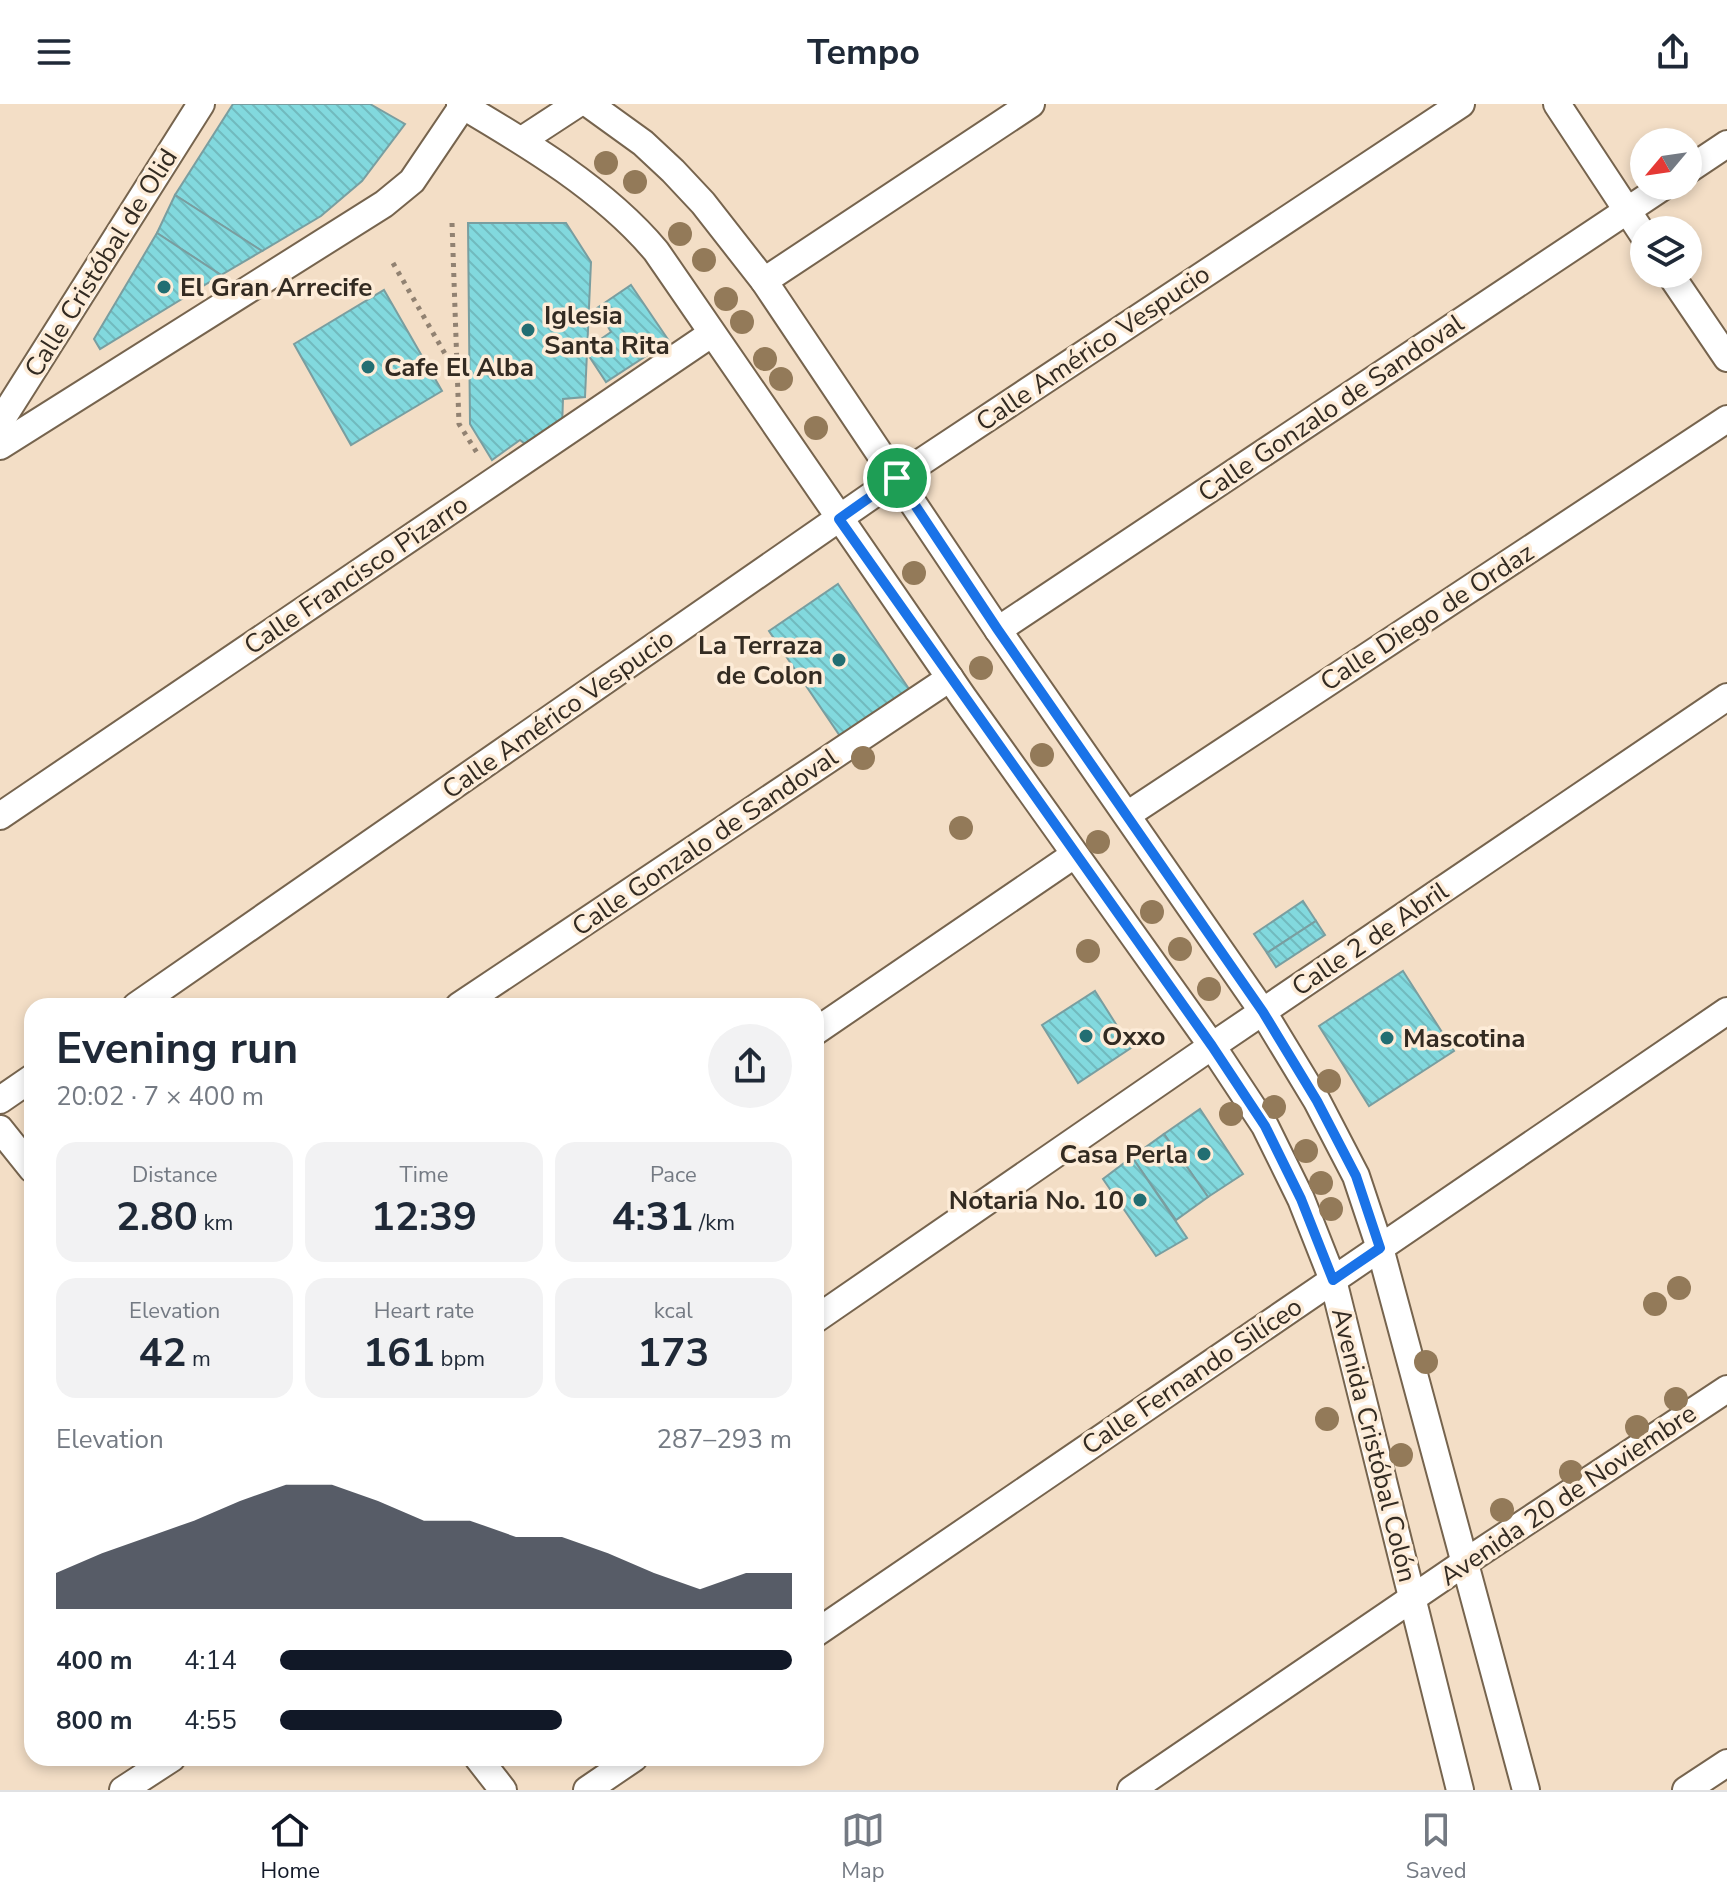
<!DOCTYPE html>
<meta charset="utf-8">
<style>
body{margin:0;font-family:"Nunito Sans",sans-serif;background:#f2f2f3;color:#1f2937;height:100vh;display:flex;flex-direction:column;font-size:30px;white-space:nowrap}
*{box-sizing:border-box;margin:0}
p{font-size:26px;color:#747a83}
.icon{flex:none;width:44px;height:44px;fill:none;stroke:currentColor;stroke-width:2;stroke-linecap:round;stroke-linejoin:round}
.map{position:relative;flex:1;overflow:hidden}
.panel{position:absolute;left:24px;top:894px;width:800px;height:768px;display:flex;flex-direction:column;background:#fff;border-radius:24px;box-shadow:0 4px 12px #0003}
.panel>*{flex:none}
.needle{width:52px;rotate:241deg}
.tools{position:absolute;left:1630px;top:24px;display:grid;gap:16px}
.tools a{display:grid;place-items:center;width:72px;height:72px;border-radius:50%;background:#fff;box-shadow:0 4px 12px #0003;font-size:40px}
.pin{position:absolute;display:grid;place-items:center;width:68px;height:68px;color:#fff;margin:-34px;border:4px solid #fff;border-radius:50%;box-shadow:0 2px 8px #0007}
.round{display:grid;place-items:center;flex:none;width:84px;height:84px;border-radius:42px;background:#f2f2f3}
.summary{display:flex;align-items:center;justify-content:space-between;height:136px;padding:0 32px}
h1{font-size:44px;font-weight:700;line-height:60px}
.stats{display:grid;grid-template-columns:repeat(3,1fr);gap:12px;height:136px;padding:8px 32px}
.stats div{display:grid;align-content:center;border-radius:20px;background:#f2f2f3;text-align:center}
.stats b{font-size:40px;font-weight:700}
.stats small{font-size:22px;font-weight:400}
.stats p{font-size:22px}
.chart{height:224px;padding:16px 32px}
.chart p{display:flex;justify-content:space-between}
.chart svg{width:100%;height:144px;margin-top:8px;fill:#111827;opacity:.7}
ul{padding:0 32px;list-style:none;font-size:26px}
li{display:grid;grid-template-columns:128px 96px 1fr;align-items:center;height:60px}
li i{height:20px;border-radius:10px;background:#111827}
header{display:flex;justify-content:space-between;align-items:center;height:104px;padding:0 32px;background:#fff;font-size:36px;font-weight:700}
.tabs{display:flex;justify-content:space-around;align-items:center;height:112px;border-top:2px solid #e0e1e3;background:#fff;font-size:22px;color:#747a83}
.tabs a{display:grid;justify-items:center;gap:4px}
.tabs .on{color:#111827}
.map>svg:first-child{display:block}
.building{fill:url(#building-back-hatch);stroke:#799ea0;stroke-width:2}
.lines{fill:none;stroke-linecap:round;stroke-linejoin:round}
.street-casing{stroke:#76644e;stroke-width:30}
.path{stroke:#918272;stroke-width:5;stroke-dasharray:4 6;stroke-linecap:butt}
.street{stroke:#fff;stroke-width:26}
.tree{fill:#937a59}
.route-casing{stroke:#fff;stroke-width:16}
.route{stroke:#1a73e8;stroke-width:10}
.poi-dot{fill:#226e72;stroke:#fdecd8;stroke-width:3}
.labels{text-anchor:middle;dominant-baseline:central;stroke-width:7;stroke-linejoin:round;paint-order:stroke}
.street-label{font-size:26px;fill:#332b22;stroke:#fdecd8}
.poi-label{font-size:26px;font-weight:bold;fill:#332b22;stroke:#fdecd8;text-anchor:start}
</style>
<header><svg class="icon" aria-label="menu" viewBox="0 0 24 24"><path d="M4 6h16M4 12h16M4 18h16"/></svg>Tempo<svg class="icon" aria-label="share" viewBox="0 0 24 24"><path d="M12 15V3M7 8l5-5 5 5M5 13v7h14v-7"/></svg></header>
<div class="map">
<svg width="1727" height="1686" viewBox="0 0 1727 1686">
<defs>
<pattern id="building-back-hatch" width="6" height="6" patternUnits="userSpaceOnUse" patternTransform="scale(2)"><rect width="6" height="6" fill="#82d9de"/><path d="M-1 5l2 2M0 0l6 6M5-1l2 2" fill="none" stroke="#71babe"/></pattern>
</defs>
<rect width="100%" height="100%" fill="#f3dec6"/>
<g class="building">
<polygon points="233,0 370,0 405,20 362,77 321,112 262,147 175,91"/>
<polygon points="175,91 262,147 221,171 157,129"/>
<polygon points="468,119 566,119 591,158 585,293 563,295 562,324 529,343 520,336 492,356 470,320"/>
<polygon points="157,129 221,171 100,245 94,235"/>
<polygon points="631,181 669,237 606,278 585,246 611,228 597,204"/>
<polygon points="384,186 442,287 351,341 294,240"/>
<polygon points="838,480 909,585 840,632 769,527"/>
<polygon points="1303,797 1316,817 1267,849 1254,830"/>
<polygon points="1316,817 1325,831 1276,863 1267,849"/>
<polygon points="1403,867 1454,947 1369,1002 1319,922"/>
<polygon points="1095,887 1131,944 1078,979 1042,921"/>
<polygon points="1200,1005 1243,1070 1208,1093 1164,1030"/>
<polygon points="1164,1030 1208,1093 1176,1116 1132,1053"/>
<polygon points="1132,1053 1187,1134 1156,1152 1103,1075"/>
</g>
<g class="lines">
<defs>
<g id="street">
<path d="M460,0C528,40 605,86 656,147L963,593L1212,942L1265,1022L1301,1095L1333,1176L1460,1686"/>
<polyline points="589,0 643,39 673,67 703,99 764,177 998,526 1263,908 1317,997 1356,1072 1380,1144 1526,1686"/>
<polyline points="1557,0 1644,132"/>
<polyline points="522,36 577,0"/>
<polyline points="1688,66 1727,40"/>
<polyline points="1670,170 1727,254"/>
<polyline points="764,177 1031,0"/>
<polyline points="0,318 201,0"/>
<polyline points="0,342 384,100 412,77 464,0"/>
<polyline points="998,526 1664,82"/>
<polyline points="1127,711 1727,315"/>
<polyline points="0,712 711,230"/>
<polyline points="136,902 897,374 1461,0"/>
<polyline points="459,902 950,574"/>
<polyline points="816,927 1074,751"/>
<polyline points="0,996 32,974"/>
<polyline points="0,1025 32,1065"/>
<polyline points="816,1215 1212,942 1727,593"/>
<polyline points="816,1529 1727,907"/>
<polyline points="478,1654 503,1686"/>
<polyline points="123,1686 172,1654"/>
<polyline points="587,1686 634,1654"/>
<polyline points="1131,1686 1464,1459 1727,1285"/>
<polyline points="1686,1686 1727,1659"/>
</g>
</defs>
<use href="#street" class="street-casing"/>
<g class="path">
<polyline points="452,119 459,320 479,352"/>
<polyline points="393,159 456,269"/>
</g>
<use href="#street" class="street"/>
</g>
<g class="tree">
<circle cx="606" cy="59" r="12"/>
<circle cx="635" cy="78" r="12"/>
<circle cx="680" cy="130" r="12"/>
<circle cx="704" cy="156" r="12"/>
<circle cx="726" cy="195" r="12"/>
<circle cx="742" cy="218" r="12"/>
<circle cx="765" cy="255" r="12"/>
<circle cx="781" cy="275" r="12"/>
<circle cx="816" cy="324" r="12"/>
<circle cx="914" cy="469" r="12"/>
<circle cx="981" cy="564" r="12"/>
<circle cx="1042" cy="651" r="12"/>
<circle cx="863" cy="654" r="12"/>
<circle cx="961" cy="724" r="12"/>
<circle cx="1098" cy="738" r="12"/>
<circle cx="1152" cy="808" r="12"/>
<circle cx="1180" cy="845" r="12"/>
<circle cx="1088" cy="847" r="12"/>
<circle cx="1209" cy="885" r="12"/>
<circle cx="1329" cy="977" r="12"/>
<circle cx="1274" cy="1003" r="12"/>
<circle cx="1231" cy="1010" r="12"/>
<circle cx="1306" cy="1047" r="12"/>
<circle cx="1321" cy="1079" r="12"/>
<circle cx="1331" cy="1105" r="12"/>
<circle cx="1679" cy="1184" r="12"/>
<circle cx="1655" cy="1200" r="12"/>
<circle cx="1426" cy="1258" r="12"/>
<circle cx="1676" cy="1295" r="12"/>
<circle cx="1327" cy="1315" r="12"/>
<circle cx="1637" cy="1323" r="12"/>
<circle cx="1401" cy="1351" r="12"/>
<circle cx="1571" cy="1368" r="12"/>
<circle cx="1502" cy="1406" r="12"/>
</g>
<g class="lines">
<defs>
<polygon id="route" points="897,374 998,526 1263,908 1317,997 1356,1072 1380,1144 1333,1176 1301,1095 1265,1022 1212,942 839,415"/>
</defs>
<use href="#route" class="route-casing"/>
<use href="#route" class="route"/>
</g>
<g class="poi-dot">
<circle cx="164" cy="183" r="8"/>
<circle cx="528" cy="226" r="8"/>
<circle cx="368" cy="263" r="8"/>
<circle cx="839" cy="556" r="8"/>
<circle cx="1086" cy="932" r="8"/>
<circle cx="1387" cy="934" r="8"/>
<circle cx="1204" cy="1050" r="8"/>
<circle cx="1140" cy="1096" r="8"/>
</g>
<g class="labels">
<g class="street-label">
<text transform="translate(101 159) rotate(-58)">Calle Cristóbal de Olid</text>
<text transform="translate(1093 244) rotate(-34)">Calle Américo Vespucio</text>
<text transform="translate(1331 304) rotate(-34)">Calle Gonzalo de Sandoval</text>
<text transform="translate(356 471) rotate(-34)">Calle Francisco Pizarro</text>
<text transform="translate(1427 513) rotate(-33)">Calle Diego de Ordaz</text>
<text transform="translate(558 610) rotate(-35)">Calle Américo Vespucio</text>
<text transform="translate(705 738) rotate(-34)">Calle Gonzalo de Sandoval</text>
<text transform="translate(1370 835) rotate(-34)">Calle 2 de Abril</text>
<text transform="translate(1192 1272) rotate(-34)">Calle Fernando Silíceo</text>
<text transform="translate(1374 1341) rotate(76)">Avenida Cristóbal Colón</text>
<text transform="translate(1568 1391) rotate(-34)">Avenida 20 de Noviembre</text>
</g>
<g class="poi-label">
<text x="180" y="183">El Gran Arrecife</text>
<text x="544" y="211">Iglesia<tspan x="544" dy="30">Santa Rita</tspan></text>
<text x="384" y="263">Cafe El Alba</text>
<text x="823" y="541" text-anchor="end">La Terraza<tspan x="823" dy="30">de Colon</tspan></text>
<text x="1102" y="932">Oxxo</text>
<text x="1403" y="934">Mascotina</text>
<text x="1188" y="1050" text-anchor="end">Casa Perla</text>
<text x="1124" y="1096" text-anchor="end">Notaria No. 10</text>
</g>
</g>
</svg>
<div class="tools">
<a><svg class="needle" viewBox="-14 -14 28 28"><path d="M0-13l5 13h-10z" fill="#e53935"/><path d="M0 13l5-13h-10z" fill="#747a83"/></svg></a>
<a><svg class="icon" aria-label="layers" viewBox="0 0 24 24"><path d="M12 4l9 5-9 5-9-5zM3 14l9 5 9-5"/></svg></a>
</div>
<div class="pin" style="left:897px;top:374px;background:#1e9e55"><svg class="icon" aria-label="arrive" viewBox="0 0 24 24"><path d="M6 21V4h12l-3 4 3 4H6"/></svg></div>
<section class="panel">
<div class="summary"><div><h1>Evening run</h1><p>20:02 · 7 × 400 m</p></div><a class="round"><svg class="icon" aria-label="share" viewBox="0 0 24 24"><path d="M12 15V3M7 8l5-5 5 5M5 13v7h14v-7"/></svg></a></div>
<div class="stats">
<div><p>Distance</p><b>2.80<small> km</small></b></div>
<div><p>Time</p><b>12:39</b></div>
<div><p>Pace</p><b>4:31<small> /km</small></b></div>
</div>
<div class="stats">
<div><p>Elevation</p><b>42<small> m</small></b></div>
<div><p>Heart rate</p><b>161<small> bpm</small></b></div>
<div><p>kcal</p><b>173</b></div>
</div>
<div class="chart"><p><span>Elevation</span>287–293 m</p>
<svg viewBox="0 0 160 44" preserveAspectRatio="none"><path d="M0 44V33L10 27L20 22L30 17L40 11L50 6L60 6L70 11L80 17L90 17L100 22L110 22L120 27L130 33L140 38L150 33L160 33V44z"/></svg>
</div>
<ul>
<li><b>400 m</b>4:14<i style="width:100%"></i></li>
<li><b>800 m</b>4:55<i style="width:55%"></i></li>
</ul>
</section>
</div>
<nav class="tabs">
<a class="on"><svg class="icon" aria-label="home" viewBox="0 0 24 24"><path d="M3 11l9-7 9 7M6 9v11h12V9"/></svg>Home</a>
<a><svg class="icon" aria-label="map" viewBox="0 0 24 24"><path d="M3 6l6-2 6 2 6-2v14l-6 2-6-2-6 2zM9 4v14M15 6v14"/></svg>Map</a>
<a><svg class="icon" aria-label="saved" viewBox="0 0 24 24"><path d="M7 4h10v16l-5-4-5 4z"/></svg>Saved</a>
</nav>
